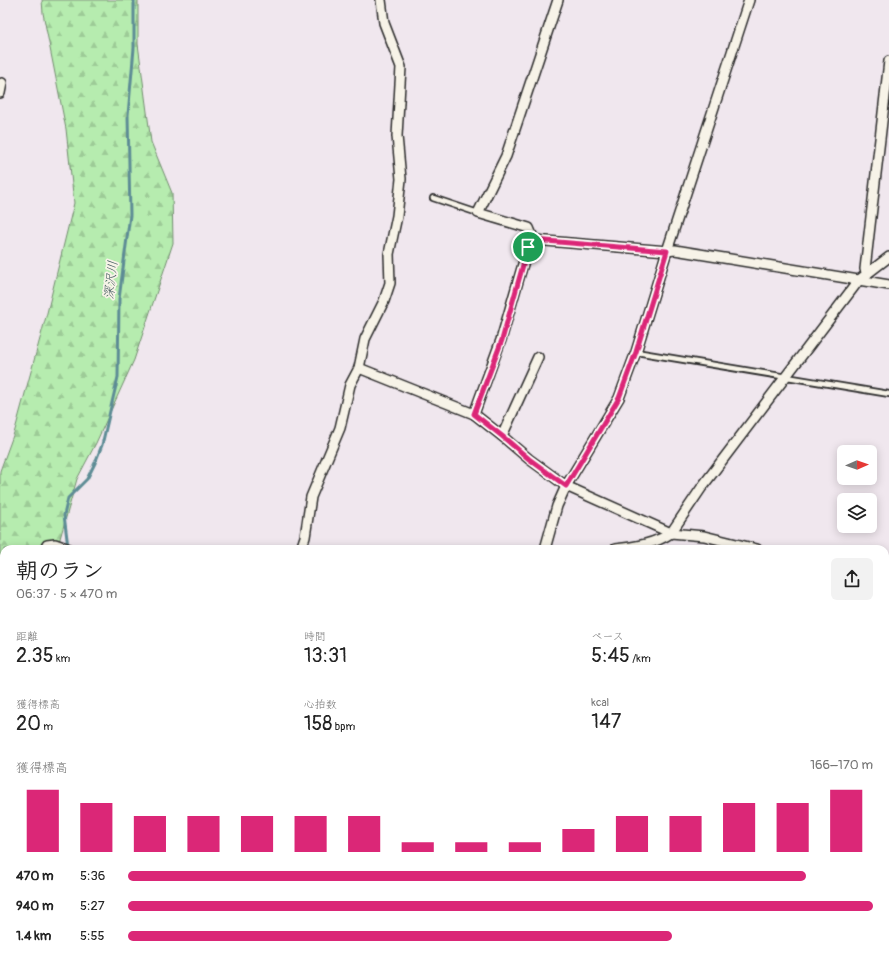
<!DOCTYPE html>
<html lang="ja">
<meta charset="utf-8">
<style>
body{margin:0;font-family:Pangolin,"Klee One",sans-serif;background:#f2f2f2;color:#222;height:100vh;display:flex;flex-direction:column;font-size:15px;white-space:nowrap}
*{box-sizing:border-box;margin:0}
p{font-size:13px;color:#767676}
.icon{flex:none;width:22px;height:22px;fill:none;stroke:currentColor;stroke-width:2;stroke-linecap:round;stroke-linejoin:round}
.map{position:relative;flex:1;overflow:hidden}
.sheet{position:absolute;left:0px;top:545px;width:889px;height:414px;display:flex;flex-direction:column;background:#fff;border-radius:12px 12px 0 0;box-shadow:0 2px 10px #0003}
.sheet>*{flex:none}
.needle{width:26px;rotate:88deg}
.buttons{position:absolute;left:837px;top:445px;display:grid;gap:8px}
.buttons a{display:grid;place-items:center;width:40px;height:40px;border-radius:6px;background:#fff;box-shadow:0 2px 10px #0003;font-size:20px}
.pin{position:absolute;display:grid;place-items:center;width:34px;height:34px;color:#fff;margin:-17px;border:2px solid #fff;border-radius:50%;box-shadow:0 1px 4px #0007}
.round{display:grid;place-items:center;flex:none;width:42px;height:42px;border-radius:6px;background:#f2f2f2}
.head{display:flex;align-items:center;justify-content:space-between;height:68px;padding:0 16px}
h1{font-size:22px;font-weight:600;line-height:30px}
.metrics{display:grid;grid-template-columns:repeat(3,1fr);gap:6px;height:68px;padding:4px 16px}
.metrics div{display:grid;align-content:center}
.metrics b{font-size:20px;font-weight:600}
.metrics small{font-size:11px;font-weight:400}
.metrics p{font-size:11px}
.chart{height:112px;padding:8px 16px}
.chart p{display:flex;justify-content:space-between}
.chart svg{width:100%;height:72px;margin-top:4px;stroke:#db2777;stroke-width:6}
ul{padding:0 16px;list-style:none;font-size:13px}
li{display:grid;grid-template-columns:64px 48px 1fr;align-items:center;height:30px}
li i{height:10px;border-radius:5px;background:#db2777}
.map>svg:first-child{display:block}
.forest{fill:url(#forest-firs);stroke:#708c6d}
.lines{fill:none;stroke-linecap:round;stroke-linejoin:round}
.stream{stroke:#5d8c95;stroke-width:3}
.lane-casing{stroke:#2b2b2b;stroke-width:8}
.street-casing{stroke:#2b2b2b;stroke-width:12}
.highway-casing{stroke:#2b2b2b;stroke-width:19}
.lane{stroke:#f7f3e8;stroke-width:4.5}
.street{stroke:#f7f3e8;stroke-width:9}
.highway{stroke:#f7f3e8;stroke-width:16}
.route-casing{stroke:#fff;stroke-width:8}
.route{stroke:#db2777;stroke-width:5}
.labels{text-anchor:middle;dominant-baseline:central;stroke-width:3.5;stroke-linejoin:round;paint-order:stroke}
.water-label{font-size:13px;font-style:italic;fill:#445b60;stroke:#f7f3e8}
</style>
<div class="map">
<svg width="889" height="959" viewBox="0 0 889 959">
<defs>
<pattern id="forest-firs" width="22" height="20" patternUnits="userSpaceOnUse"><rect width="22" height="20" fill="#b6ecaf"/><path d="M5 1l3.5 6h-7zM16 11l3.5 6h-7z" fill="#9dcb97"/></pattern>
</defs>
<rect width="100%" height="100%" fill="#f0e7ee"/>
<filter id="ink" filterUnits="userSpaceOnUse"><feTurbulence type="fractalNoise" baseFrequency=".025" numOctaves="2"/><feDisplacementMap in="SourceGraphic" scale="8" xChannelSelector="R" yChannelSelector="G"/><feConvolveMatrix kernelMatrix="1 2 1 2 8 2 1 2 1" color-interpolation-filters="sRGB"/></filter>
<g filter="url(#ink)">
<g class="forest">
<polygon points="42,0 138,0 138,44 151,142 172,193 173,243 134,360 96,443 77,479 57,549 4,549 4,668 0,674 0,471 15,430 47,313 74,203 66,129 43,13"/>
<polygon points="288,955 576,955 571,959 288,959"/>
<polygon points="741,955 829,955 834,959 747,959"/>
</g>
<g class="lines">
<g class="stream">
<polyline points="68,547 64,515 68,498 87,479 95,463 102,445 118,377 119,299 130,215 128,115 134,48 134,0"/>
<polyline points="0,781 4,776"/>
</g>
<defs>
<g id="lane">
<polyline points="433,198 478,213"/>
<polyline points="636,352 889,394"/>
<polyline points="885,731 889,747"/>
<polyline points="120,955 120,959"/>
<polyline points="148,955 149,959"/>
<polyline points="737,955 740,959"/>
</g>
<g id="street">
<polyline points="0,93 2,83"/>
<polyline points="534,240 667,251 675,250 889,285"/>
<polyline points="534,240 529,228 478,213 506,156 558,0"/>
<polyline points="867,274 865,269 889,61"/>
<polyline points="359,368 474,414 502,436 529,459 566,486 671,533 704,536 757,549"/>
<polyline points="474,414 501,340 528,247 534,240"/>
<polyline points="502,436 538,357"/>
<polyline points="45,549 47,545 55,544 69,549"/>
<polyline points="301,549 305,537 311,497 340,428 350,385 359,368 365,339 384,301 390,283 389,254 397,216 401,179 397,136 401,67 384,23 381,0"/>
<polyline points="545,549 557,506 566,486 619,398 636,352 667,251 749,0"/>
<path d="M615,549C634,547 655,544 671,533L702,487L859,280L889,257"/>
<polyline points="885,580 889,581"/>
<polyline points="0,606 4,602"/>
<polyline points="885,918 889,919"/>
<polyline points="137,955 139,959"/>
</g>
<g id="highway">
<polyline points="885,651 889,651"/>
<polyline points="252,959 259,955"/>
</g>
</defs>
<use href="#lane" class="lane-casing"/>
<use href="#street" class="street-casing"/>
<use href="#highway" class="highway-casing"/>
<use href="#lane" class="lane"/>
<use href="#street" class="street"/>
<use href="#highway" class="highway"/>
</g>
</g>
<g class="lines" filter="url(#ink)">
<defs>
<polygon id="route" points="534,240 667,251 636,352 619,398 566,486 529,459 502,436 474,414 502,340 528,247"/>
</defs>
<use href="#route" class="route-casing"/>
<use href="#route" class="route"/>
</g>
<g class="labels">
<g class="water-label">
<text transform="translate(111 280) rotate(-84)">深沢川</text>
</g>
</g>
</svg>
<div class="buttons">
<a><svg class="needle" viewBox="-14 -14 28 28"><path d="M0-13l5 13h-10z" fill="#e53935"/><path d="M0 13l5-13h-10z" fill="#767676"/></svg></a>
<a><svg class="icon" aria-label="layers" viewBox="0 0 24 24"><path d="M12 4l9 5-9 5-9-5zM3 14l9 5 9-5"/></svg></a>
</div>
<div class="pin" style="left:528px;top:247px;background:#1e9e55"><svg class="icon" aria-label="arrive" viewBox="0 0 24 24"><path d="M6 21V4h12l-3 4 3 4H6"/></svg></div>
<section class="sheet">
<div class="head"><div><h1>朝のラン</h1><p>06:37 · 5 × 470 m</p></div><a class="round"><svg class="icon" aria-label="share" viewBox="0 0 24 24"><path d="M12 15V3M7 8l5-5 5 5M5 13v7h14v-7"/></svg></a></div>
<div class="metrics">
<div><p>距離</p><b>2.35<small> km</small></b></div>
<div><p>時間</p><b>13:31</b></div>
<div><p>ペース</p><b>5:45<small> /km</small></b></div>
</div>
<div class="metrics">
<div><p>獲得標高</p><b>20<small> m</small></b></div>
<div><p>心拍数</p><b>158<small> bpm</small></b></div>
<div><p>kcal</p><b>147</b></div>
</div>
<div class="chart"><p><span>獲得標高</span>166–170 m</p>
<svg viewBox="0 0 160 44" preserveAspectRatio="none"><path d="M5 44V6M15 44V14M25 44V22M35 44V22M45 44V22M55 44V22M65 44V22M75 44V38M85 44V38M95 44V38M105 44V30M115 44V22M125 44V22M135 44V14M145 44V14M155 44V6"/></svg>
</div>
<ul>
<li><b>470 m</b>5:36<i style="width:91%"></i></li>
<li><b>940 m</b>5:27<i style="width:100%"></i></li>
<li><b>1.4 km</b>5:55<i style="width:73%"></i></li>
</ul>
</section>
</div>
